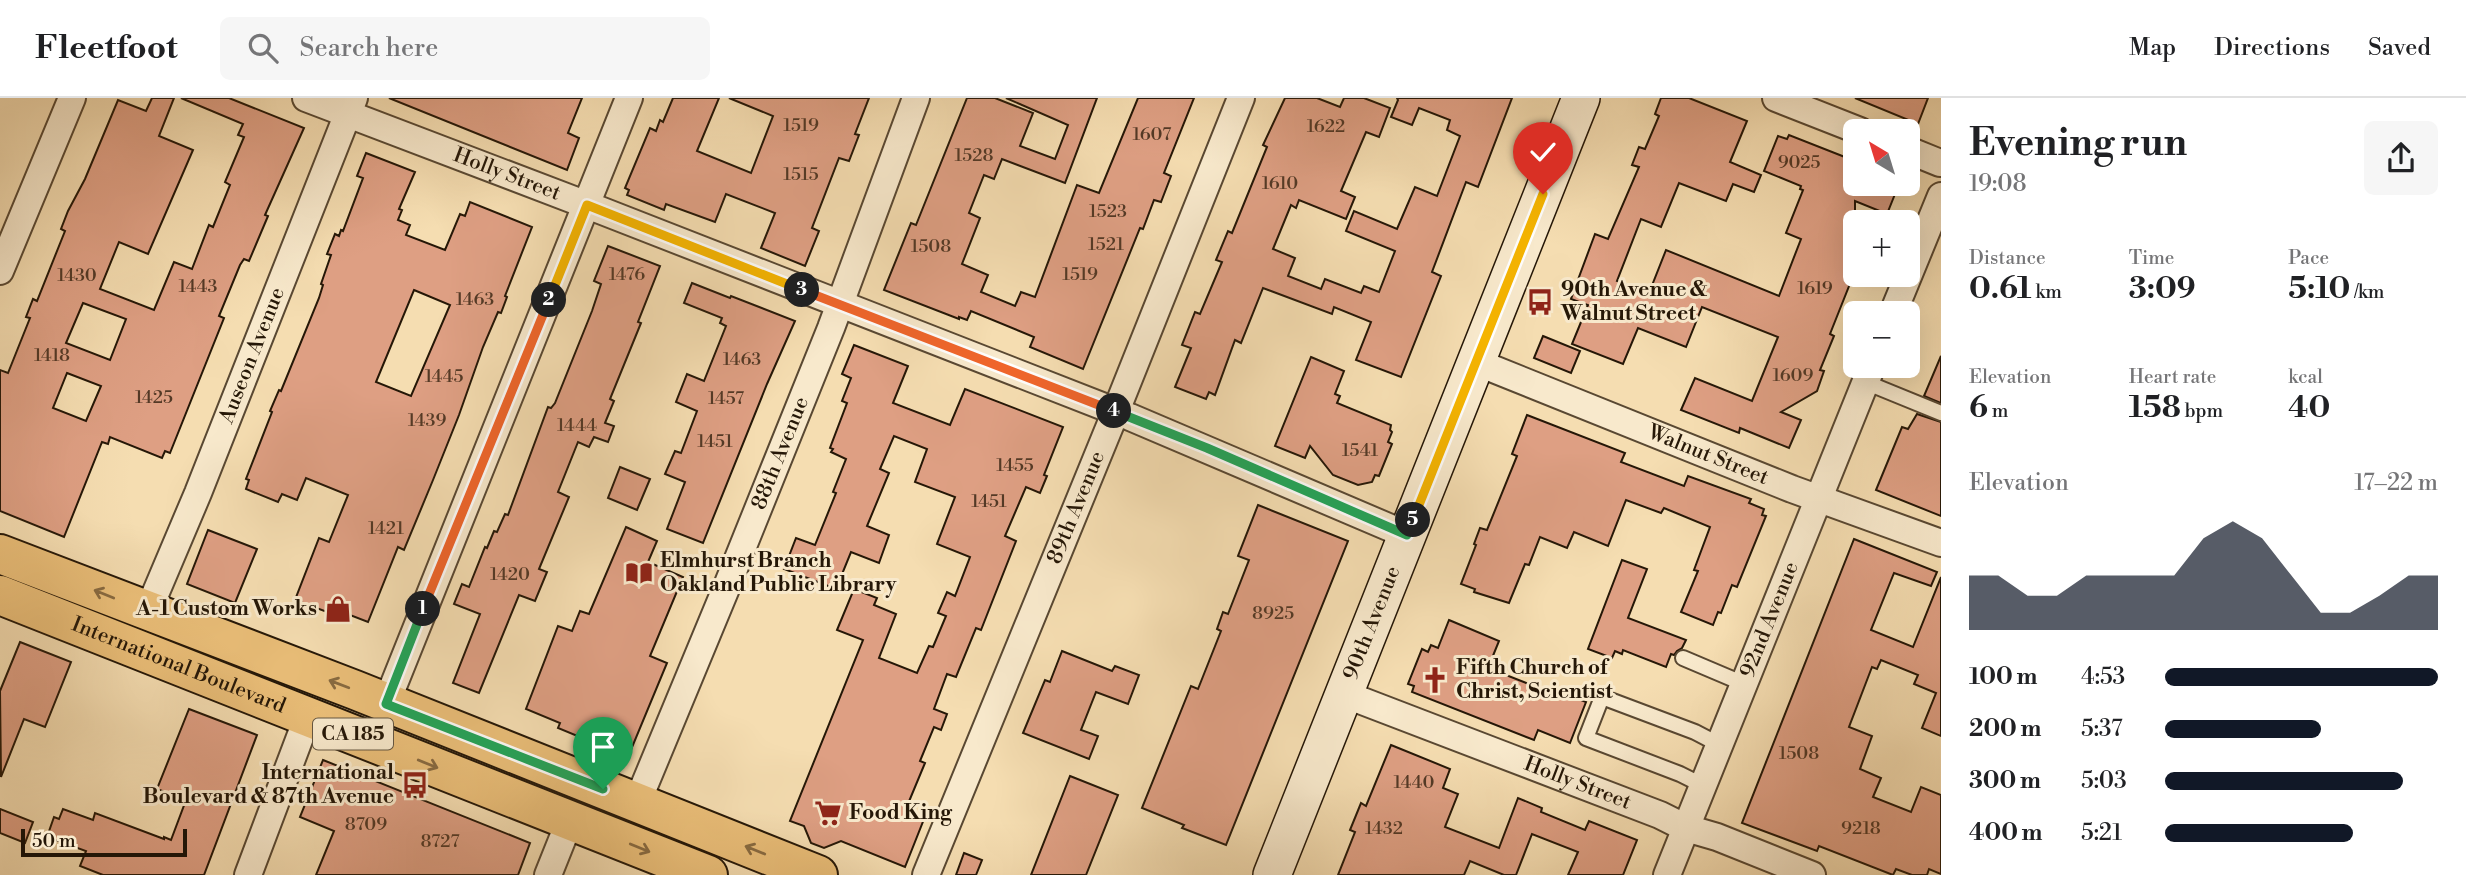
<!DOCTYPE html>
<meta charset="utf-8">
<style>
body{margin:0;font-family:"Libre Bodoni",serif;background:#f6f6f6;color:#202124;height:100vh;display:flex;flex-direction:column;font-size:26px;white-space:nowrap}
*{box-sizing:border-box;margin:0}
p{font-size:23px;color:#757577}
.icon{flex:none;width:38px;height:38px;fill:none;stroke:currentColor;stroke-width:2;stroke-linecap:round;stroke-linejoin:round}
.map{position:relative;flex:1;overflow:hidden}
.panel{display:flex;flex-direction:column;background:#fff;width:525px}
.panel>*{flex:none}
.needle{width:46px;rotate:322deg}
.buttons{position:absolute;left:1843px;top:21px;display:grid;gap:14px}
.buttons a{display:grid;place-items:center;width:77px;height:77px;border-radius:10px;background:#fff;box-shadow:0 7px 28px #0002;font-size:35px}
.scale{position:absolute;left:21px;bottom:18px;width:166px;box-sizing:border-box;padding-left:7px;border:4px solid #251707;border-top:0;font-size:19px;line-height:24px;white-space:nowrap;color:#251707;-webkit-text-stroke:5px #f8e9cc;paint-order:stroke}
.pin{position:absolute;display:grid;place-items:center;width:60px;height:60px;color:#fff;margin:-72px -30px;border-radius:50% 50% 50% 0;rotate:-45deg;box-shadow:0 0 7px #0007}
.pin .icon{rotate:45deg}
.km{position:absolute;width:35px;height:35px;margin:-18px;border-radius:50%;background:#222;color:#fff;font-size:19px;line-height:35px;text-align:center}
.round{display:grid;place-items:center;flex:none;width:74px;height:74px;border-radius:10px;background:#f6f6f6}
.overview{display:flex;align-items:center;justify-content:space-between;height:119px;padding:0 28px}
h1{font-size:38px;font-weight:700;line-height:52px}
.stats{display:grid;grid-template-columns:repeat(3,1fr);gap:10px;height:119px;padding:7px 28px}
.stats div{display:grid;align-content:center}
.stats b{font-size:30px;font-weight:700}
.stats small{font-size:19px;font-weight:400}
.stats p{font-size:19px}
.chart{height:196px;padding:14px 28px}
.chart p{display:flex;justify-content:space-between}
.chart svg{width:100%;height:126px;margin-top:7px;fill:#111827;opacity:.7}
ul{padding:0 28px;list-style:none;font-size:23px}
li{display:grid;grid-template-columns:112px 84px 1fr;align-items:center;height:52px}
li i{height:18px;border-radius:9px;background:#111827}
header{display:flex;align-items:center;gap:42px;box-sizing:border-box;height:98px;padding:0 35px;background:#fff;border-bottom:2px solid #e0e0e0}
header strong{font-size:33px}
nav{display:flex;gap:38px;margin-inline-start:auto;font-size:24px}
.search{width:490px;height:63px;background:#f6f6f6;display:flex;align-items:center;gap:18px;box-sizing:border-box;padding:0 24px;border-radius:10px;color:#757577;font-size:26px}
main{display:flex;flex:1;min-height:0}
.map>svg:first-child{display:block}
.building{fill:#de9f83;stroke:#251707;stroke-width:2;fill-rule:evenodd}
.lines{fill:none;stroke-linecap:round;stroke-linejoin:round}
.lane-casing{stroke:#594832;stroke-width:18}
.street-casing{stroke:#594832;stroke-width:30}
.secondary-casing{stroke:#251707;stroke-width:40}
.primary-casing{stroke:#251707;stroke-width:42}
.lane{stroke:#f8e9cc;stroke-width:14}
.street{stroke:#f8e9cc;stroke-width:26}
.secondary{stroke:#f8e9cc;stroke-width:37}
.primary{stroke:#eabe78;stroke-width:38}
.oneway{stroke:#886a40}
.split-1-casing{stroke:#fff;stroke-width:14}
.split-2-casing{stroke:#fff;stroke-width:14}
.split-3-casing{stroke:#fff;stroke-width:14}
.split-4-casing{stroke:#fff;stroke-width:14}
.split-5-casing{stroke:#fff;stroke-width:14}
.split-6-casing{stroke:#fff;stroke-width:14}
.split-1{stroke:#22a559;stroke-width:9}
.split-2{stroke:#f0652b;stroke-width:9}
.split-3{stroke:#f5b400;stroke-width:9}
.split-4{stroke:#f0652b;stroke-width:9}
.split-5{stroke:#22a559;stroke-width:9}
.split-6{stroke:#f5b400;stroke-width:9}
.labels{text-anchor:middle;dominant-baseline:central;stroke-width:6;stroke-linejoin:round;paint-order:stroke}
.number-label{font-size:18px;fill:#533926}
.shield{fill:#f8e9cc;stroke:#645642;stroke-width:2}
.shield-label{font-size:19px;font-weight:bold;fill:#251707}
.street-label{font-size:21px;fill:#251707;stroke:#f8e9cc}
.poi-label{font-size:21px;font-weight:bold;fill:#251707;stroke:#f8e9cc;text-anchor:start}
</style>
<header>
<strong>Fleetfoot</strong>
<div class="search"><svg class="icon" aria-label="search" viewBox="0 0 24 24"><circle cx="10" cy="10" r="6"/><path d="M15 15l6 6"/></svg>Search here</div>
<nav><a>Map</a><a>Directions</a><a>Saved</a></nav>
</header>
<main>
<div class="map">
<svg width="1941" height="777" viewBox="0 0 1941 777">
<rect width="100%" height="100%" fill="#f5ddb1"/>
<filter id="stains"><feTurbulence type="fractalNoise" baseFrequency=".00286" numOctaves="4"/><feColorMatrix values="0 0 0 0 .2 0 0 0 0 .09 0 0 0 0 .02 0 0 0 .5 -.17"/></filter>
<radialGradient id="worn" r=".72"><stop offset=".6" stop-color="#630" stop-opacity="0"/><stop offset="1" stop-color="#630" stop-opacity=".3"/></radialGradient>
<g class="building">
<path d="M152,0H174L159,38L193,52L148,156L119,144L100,191L154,212L174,164L192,171L209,127L213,129L230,87L225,84L244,39L238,37L243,26L181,0H229L304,30L265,117L268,118L249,163L244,161L240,167L219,218L224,220L170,355L165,353L162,360L110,339L108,346L102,344L64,439L0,413V272L8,275L30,220L26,219L33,201L37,203L65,133L61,131L68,113L85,81L118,2L146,13ZM83,205L126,221L110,262L66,245ZM67,275L101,288L86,323L53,310Z"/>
<polygon points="389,0 582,0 568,35 579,40 567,72"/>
<polygon points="673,0 719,0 697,53 751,75 773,18 729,0 869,0 855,36 859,37 849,63 839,60 812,130 819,133 805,168 761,150 775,115 726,96 715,124 666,106 664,112 627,97 629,92 625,90 650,30 656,33 660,22 663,24"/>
<polygon points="967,0 995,0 1033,15 1020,48 1055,61 1068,27 1006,0 1097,0 1065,85 1002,61 994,81 984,77 969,115 980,120 962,166 988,177 981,194 1015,208 1021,194 1035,199 1077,87 1099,95 1138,0 1194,0 1164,75 1171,78 1161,104 1154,102 1143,131 1140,130 1083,271 1030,249 1034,239 971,213 967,222 959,219 959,221 884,192 911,125 916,127"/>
<polygon points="1285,0 1317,0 1340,9 1344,0 1364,0 1390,10 1379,39 1366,34 1341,93 1355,99 1346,121 1299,102 1296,110 1291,107 1273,151 1295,160 1288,178 1321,191 1325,181 1361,195 1364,188 1379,194 1395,153 1346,133 1354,113 1397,131 1415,89 1437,98 1460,38 1447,32 1450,22 1419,10 1412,27 1391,19 1398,2 1397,0 1512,0 1478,89 1466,84 1432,174 1441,178 1401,279 1356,262 1371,224 1334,209 1332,216 1263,190 1241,245 1235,242 1215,297 1209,294 1206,301 1175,289 1191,250 1182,247 1195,214 1200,216 1222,164 1216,162 1228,133 1232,135 1267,49 1263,47"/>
<polygon points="1661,0 1689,0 1747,23 1730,64 1761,77 1754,94 1733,86 1726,103 1679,85 1661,129 1641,121 1617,183 1649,195 1666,152 1779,198 1801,141 1786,135 1803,92 1800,91 1801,88 1764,73 1778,38 1787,41 1789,37 1855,63 1855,86 1899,86 1887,116 1855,103 1855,173 1830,236 1834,238 1820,272 1824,273 1817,293 1781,314 1801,322 1789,350 1740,330 1739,335 1681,312 1695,280 1752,303 1778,239 1702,209 1686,249 1638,230 1623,266 1572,246 1588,207 1571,201 1576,187 1595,136 1608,141 1639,69 1632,67 1639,49 1645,51 1659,18 1655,16"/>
<polygon points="1855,0 1928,0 1918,26"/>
<path d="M366,55L415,74L399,111L402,112L398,122L410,127L406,137L445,152L460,116L465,118L470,104L532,129L505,198L507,199L501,215L498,214L483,249L459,317L433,382L404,452L398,449L368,524L345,515L343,520L295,502L319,440L329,444L348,397L306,380L297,402L282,396L278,404L246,391L249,382L246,381L272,314L270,313L279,292L281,293L319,200L323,187L321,186L331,157L327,156L335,136L339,138L341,132L343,133L363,80L357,78ZM414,192L450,207L411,298L376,284Z"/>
<polygon points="608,148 660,168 638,224 641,225 610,301 614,303 605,325 614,328 608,344 594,339 589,349 578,344 558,394 569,399 539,471 547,474 535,503 519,497 479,595 453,585 480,516 454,506 462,486 469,489 485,449 487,450 494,433 497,434 505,416 508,417 548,309 551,310 555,305 592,213 601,186 594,183"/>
<polygon points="692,185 730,200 731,198 795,223 767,286 703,445 667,431 685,384 665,376 675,353 681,355 697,313 676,304 687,276 704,283 726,228 720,225 722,220 684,205"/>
<polygon points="1543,238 1580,253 1571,275 1534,260"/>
<polygon points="854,247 908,268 893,305 950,327 965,291 1063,329 1044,377 1047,378 1040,395 1026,389 1005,438 1016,443 981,532 976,530 956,579 947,576 934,611 947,616 941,632 934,629 920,663 925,665 905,713 924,721 905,769 841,743 824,750 811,745 804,728 790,723 863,542 837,532 854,491 877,500 874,507 896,516 879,560 917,575 929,548 933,549 946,518 938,515 947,494 955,498 970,459 937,446 955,399 915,384 927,351 894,338 880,371 889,375 867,428 889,437 879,465 851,454 836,491 784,471 796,440 815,447 836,395 833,394 846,361 831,354 833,351 830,350 847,305 842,303 851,280 842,276"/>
<polygon points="1941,258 1941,305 1924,298"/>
<polygon points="1311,259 1344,273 1335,296 1340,298 1337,305 1391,327 1390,332 1392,334 1388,344 1392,346 1379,378 1375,377 1372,384 1358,387 1333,377 1310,348 1305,360 1275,348"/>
<polygon points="1917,316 1941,324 1941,418 1876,392 1902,329 1908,331"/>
<polygon points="1527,317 1625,355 1621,364 1684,388 1688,378 1751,401 1749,405 1764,411 1762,417 1766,418 1737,489 1732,487 1721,515 1718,514 1713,527 1681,514 1698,473 1694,472 1710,429 1664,410 1661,415 1626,402 1608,448 1574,434 1567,450 1540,439 1529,467 1525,466 1509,505 1474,494 1475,491 1461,486 1476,447 1474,446 1480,430 1487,432 1517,358 1512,356"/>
<polygon points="620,369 650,381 637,412 608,400"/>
<polygon points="1258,407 1348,443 1226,747 1182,730 1184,727 1142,710 1191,588 1198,591 1221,533 1217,531 1223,514 1228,516 1249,462 1238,458"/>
<polygon points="626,429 657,443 648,464 683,479 650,558 667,565 628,659 558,630 560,625 526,611 558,528 572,533 580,513 589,516"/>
<polygon points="208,432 257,451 235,505 187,486"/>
<polygon points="1854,441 1937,474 1931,488 1894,475 1871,532 1913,549 1941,479 1941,638 1922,630 1936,595 1914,586 1918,577 1881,562 1877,571 1872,569 1849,629 1872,638 1860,671 1881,680 1873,699 1911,714 1921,689 1941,697 1941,776 1929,771 1927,777 1912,777 1896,771 1893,777 1819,748 1817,753 1742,725"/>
<polygon points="1622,462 1647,471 1628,520 1686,542 1682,550 1677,553 1674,557 1671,556 1666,569 1623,552 1622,556 1615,553 1612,560 1588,551"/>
<polygon points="1449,522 1499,543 1488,570 1557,597 1559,593 1586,604 1570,645 1538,632 1534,642 1412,594 1414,588 1408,586 1422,551 1428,554 1431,547 1438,550"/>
<polygon points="20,544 71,564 45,629 24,621 1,679 0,593"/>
<polygon points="1062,553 1112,573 1115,568 1139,577 1128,606 1096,594 1081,632 1098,638 1089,661 1023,635 1045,582 1050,584"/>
<polygon points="189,611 257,637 204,777 103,777 80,768 86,753 47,739 54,719 59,721 63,711 93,722 95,715 164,741 164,739 171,742 186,702 157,691"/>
<polygon points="1391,647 1450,671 1443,690 1458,696 1445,729 1499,750 1518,700 1542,710 1541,714 1585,732 1589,723 1637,742 1623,777 1568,777 1578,754 1532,736 1516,777 1504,777 1470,763 1464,777 1338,777 1355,734 1350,732 1361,705 1366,708"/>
<polygon points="323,662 530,745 518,777 316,777 334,733 300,719"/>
<polygon points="1070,678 1118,697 1086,777 1031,777"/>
<polygon points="0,711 33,724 25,745 0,735"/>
<polygon points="964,755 982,762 976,777 956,777"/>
</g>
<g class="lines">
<defs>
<g id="lane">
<polyline points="1865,284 1941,315"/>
<polyline points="1683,560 1742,585"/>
<polyline points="1702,687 1680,676 1586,640 1602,599 1695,634 1718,646"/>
</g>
<g id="street">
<path id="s1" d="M306,0L587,107L1130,319L1407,437"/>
<polyline points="1776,0 1860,33"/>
<polyline points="1908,52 1940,65"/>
<polyline points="0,173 72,0"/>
<polyline points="1893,215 1941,98"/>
<path id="s2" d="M1476,264L1792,391L1941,445"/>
<path id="s3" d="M148,513L198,395L354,0"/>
<path id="s4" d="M1344,596L1660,717L1686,730L1717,739L1812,777"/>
<polyline points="386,606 629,0"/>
<path id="s5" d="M637,705L727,488L831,230L916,0"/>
<polyline points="248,777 308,618"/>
<polyline points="548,777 570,722"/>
<path id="s6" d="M926,777L1116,313L1241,0"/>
<path id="s7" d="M1667,777L1872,268"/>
</g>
<g id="secondary">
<path id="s8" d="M1272,777L1581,0"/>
</g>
<g id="primary">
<polyline points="0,456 355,592 818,777"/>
<path id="s9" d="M0,497L708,777"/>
</g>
</defs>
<use href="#lane" class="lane-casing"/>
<use href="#street" class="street-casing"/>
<use href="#secondary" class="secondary-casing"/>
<use href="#primary" class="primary-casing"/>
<use href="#lane" class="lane"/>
<use href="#street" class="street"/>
<use href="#secondary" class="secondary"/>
<use href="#primary" class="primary"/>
</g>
<defs><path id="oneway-shaft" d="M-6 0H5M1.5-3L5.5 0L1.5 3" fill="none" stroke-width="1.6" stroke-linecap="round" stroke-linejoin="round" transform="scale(1.75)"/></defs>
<g class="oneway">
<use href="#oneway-shaft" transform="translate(104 496) rotate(-158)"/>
<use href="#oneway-shaft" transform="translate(339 586) rotate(-159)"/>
<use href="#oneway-shaft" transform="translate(428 666) rotate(22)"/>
<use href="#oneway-shaft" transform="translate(640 750) rotate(22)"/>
<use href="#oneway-shaft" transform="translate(755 752) rotate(-158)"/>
</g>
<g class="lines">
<defs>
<polyline id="split-1" points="423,511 386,606 603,691"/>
<polyline id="split-2" points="423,511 549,202"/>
<polyline id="split-3" points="549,202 587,107 802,192"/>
<polyline id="split-4" points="802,192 1114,313"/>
<polyline id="split-5" points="1114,313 1207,350 1407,437 1413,422"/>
<polyline id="split-6" points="1413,422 1543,96"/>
</defs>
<use href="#split-1" class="split-1-casing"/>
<use href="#split-2" class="split-2-casing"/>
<use href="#split-3" class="split-3-casing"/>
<use href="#split-4" class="split-4-casing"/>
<use href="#split-5" class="split-5-casing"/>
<use href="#split-6" class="split-6-casing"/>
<use href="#split-1" class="split-1"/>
<use href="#split-2" class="split-2"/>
<use href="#split-3" class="split-3"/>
<use href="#split-4" class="split-4"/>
<use href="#split-5" class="split-5"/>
<use href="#split-6" class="split-6"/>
</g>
<defs>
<symbol id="bus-bare" viewBox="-9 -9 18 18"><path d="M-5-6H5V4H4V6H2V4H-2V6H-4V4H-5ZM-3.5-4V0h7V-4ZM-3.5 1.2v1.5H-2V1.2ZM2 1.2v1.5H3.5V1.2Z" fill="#8f2418" stroke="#f8e9cc" stroke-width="2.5" paint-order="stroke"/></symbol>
<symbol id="library-bare" viewBox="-9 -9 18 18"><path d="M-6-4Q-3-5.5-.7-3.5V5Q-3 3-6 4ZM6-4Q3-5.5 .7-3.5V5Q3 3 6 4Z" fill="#8f2418" stroke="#f8e9cc" stroke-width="2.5" paint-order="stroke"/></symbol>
<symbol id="shop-bare" viewBox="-9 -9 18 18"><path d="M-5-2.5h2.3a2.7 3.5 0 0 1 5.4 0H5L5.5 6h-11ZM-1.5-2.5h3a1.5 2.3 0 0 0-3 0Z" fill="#8f2418" stroke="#f8e9cc" stroke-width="2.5" paint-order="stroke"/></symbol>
<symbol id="church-bare" viewBox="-9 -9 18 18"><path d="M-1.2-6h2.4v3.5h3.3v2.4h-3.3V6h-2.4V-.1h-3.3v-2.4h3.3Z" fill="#8f2418" stroke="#f8e9cc" stroke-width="2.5" paint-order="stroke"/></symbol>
<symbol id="supermarket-bare" viewBox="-9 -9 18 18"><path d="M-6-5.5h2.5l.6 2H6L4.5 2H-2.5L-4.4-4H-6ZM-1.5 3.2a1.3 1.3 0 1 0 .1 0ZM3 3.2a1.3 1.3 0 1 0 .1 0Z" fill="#8f2418" stroke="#f8e9cc" stroke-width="2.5" paint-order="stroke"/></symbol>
</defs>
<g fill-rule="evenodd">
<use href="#bus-bare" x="1521" y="185" width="38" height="38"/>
<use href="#library-bare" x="620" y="456" width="38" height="38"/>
<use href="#shop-bare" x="319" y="492" width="38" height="38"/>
<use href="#church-bare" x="1416" y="563" width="38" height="38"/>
<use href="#bus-bare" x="396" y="668" width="38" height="38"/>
<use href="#supermarket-bare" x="809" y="696" width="38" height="38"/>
</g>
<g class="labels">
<g class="number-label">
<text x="801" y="27">1519</text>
<text x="1326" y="28">1622</text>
<text x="1152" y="36">1607</text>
<text x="974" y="57">1528</text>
<text x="1799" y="64">9025</text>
<text x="801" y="76">1515</text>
<text x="1280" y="85">1610</text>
<text x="1108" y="113">1523</text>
<text x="1106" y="146">1521</text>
<text x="931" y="148">1508</text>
<text x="627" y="176">1476</text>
<text x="1080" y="176">1519</text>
<text x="77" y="177">1430</text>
<text x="198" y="188">1443</text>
<text x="1815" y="190">1619</text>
<text x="475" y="201">1463</text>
<text x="52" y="257">1418</text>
<text x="742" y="261">1463</text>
<text x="1793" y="277">1609</text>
<text x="444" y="278">1445</text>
<text x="154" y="299">1425</text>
<text x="726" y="300">1457</text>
<text x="427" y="322">1439</text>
<text x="577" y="327">1444</text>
<text x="715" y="343">1451</text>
<text x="1360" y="352">1541</text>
<text x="1015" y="367">1455</text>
<text x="989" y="403">1451</text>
<text x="386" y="430">1421</text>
<text x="510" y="476">1420</text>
<text x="1273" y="515">8925</text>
<text x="1799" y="655">1508</text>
<text x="1414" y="684">1440</text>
<text x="366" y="726">8709</text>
<text x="1384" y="730">1432</text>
<text x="1861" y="730">9218</text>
<text x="440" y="743">8727</text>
</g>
<rect class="shield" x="313" y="620.5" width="80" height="31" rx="5"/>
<g class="shield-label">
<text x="353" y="636">CA 185</text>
</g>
<g class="street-label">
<text stroke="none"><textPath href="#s1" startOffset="215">Holly Street</textPath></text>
<text stroke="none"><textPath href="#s3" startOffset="276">Auseon Avenue</textPath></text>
<text stroke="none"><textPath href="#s5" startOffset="378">88th Avenue</textPath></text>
<text stroke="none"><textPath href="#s2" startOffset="250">Walnut Street</textPath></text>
<text stroke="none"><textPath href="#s6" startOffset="397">89th Avenue</textPath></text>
<text stroke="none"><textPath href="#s7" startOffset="275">92nd Avenue</textPath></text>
<text stroke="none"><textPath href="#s8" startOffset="271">90th Avenue</textPath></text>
<text stroke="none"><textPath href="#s9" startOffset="192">International Boulevard</textPath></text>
<text stroke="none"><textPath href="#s4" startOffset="250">Holly Street</textPath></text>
</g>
<g class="poi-label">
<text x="1561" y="192">90th Avenue &amp;<tspan x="1561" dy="24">Walnut Street</tspan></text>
<text x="660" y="463">Elmhurst Branch<tspan x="660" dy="24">Oakland Public Library</tspan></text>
<text x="317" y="511" text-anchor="end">A-1 Custom Works</text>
<text x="1456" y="570">Fifth Church of<tspan x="1456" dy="24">Christ, Scientist</tspan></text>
<text x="394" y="675" text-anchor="end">International<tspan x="394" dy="24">Boulevard &amp; 87th Avenue</tspan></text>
<text x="849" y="715">Food King</text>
</g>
</g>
<rect width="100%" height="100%" filter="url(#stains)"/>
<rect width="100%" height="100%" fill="url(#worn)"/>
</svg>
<div class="buttons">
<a><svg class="needle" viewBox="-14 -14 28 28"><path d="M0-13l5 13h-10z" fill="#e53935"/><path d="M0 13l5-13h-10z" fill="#757577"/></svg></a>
<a>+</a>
<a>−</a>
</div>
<div class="scale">50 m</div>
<div class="pin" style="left:603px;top:691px;background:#1e9e55"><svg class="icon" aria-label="arrive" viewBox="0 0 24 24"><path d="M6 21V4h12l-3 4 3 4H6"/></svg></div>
<div class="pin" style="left:1543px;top:96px;background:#d93025"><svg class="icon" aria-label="check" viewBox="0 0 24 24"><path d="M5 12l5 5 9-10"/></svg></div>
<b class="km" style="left:423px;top:511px">1</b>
<b class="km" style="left:549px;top:202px">2</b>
<b class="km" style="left:802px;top:192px">3</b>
<b class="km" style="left:1114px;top:313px">4</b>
<b class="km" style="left:1413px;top:422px">5</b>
</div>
<section class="panel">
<div class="overview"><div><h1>Evening run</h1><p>19:08</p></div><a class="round"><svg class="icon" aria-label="share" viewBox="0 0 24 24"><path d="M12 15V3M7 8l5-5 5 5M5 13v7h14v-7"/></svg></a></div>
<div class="stats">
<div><p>Distance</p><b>0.61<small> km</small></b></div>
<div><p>Time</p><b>3:09</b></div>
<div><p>Pace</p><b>5:10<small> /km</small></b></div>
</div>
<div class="stats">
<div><p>Elevation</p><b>6<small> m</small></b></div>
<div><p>Heart rate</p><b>158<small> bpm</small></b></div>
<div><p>kcal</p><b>40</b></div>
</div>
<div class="chart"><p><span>Elevation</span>17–22 m</p>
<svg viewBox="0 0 160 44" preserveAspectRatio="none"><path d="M0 44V25L10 25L20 32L30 32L40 25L50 25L60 25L70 25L80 12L90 6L100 12L110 25L120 38L130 38L140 32L150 25L160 25V44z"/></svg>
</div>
<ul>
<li><b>100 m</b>4:53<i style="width:100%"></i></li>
<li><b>200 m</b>5:37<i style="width:57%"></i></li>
<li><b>300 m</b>5:03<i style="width:87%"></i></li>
<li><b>400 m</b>5:21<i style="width:69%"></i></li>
</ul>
</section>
</main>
